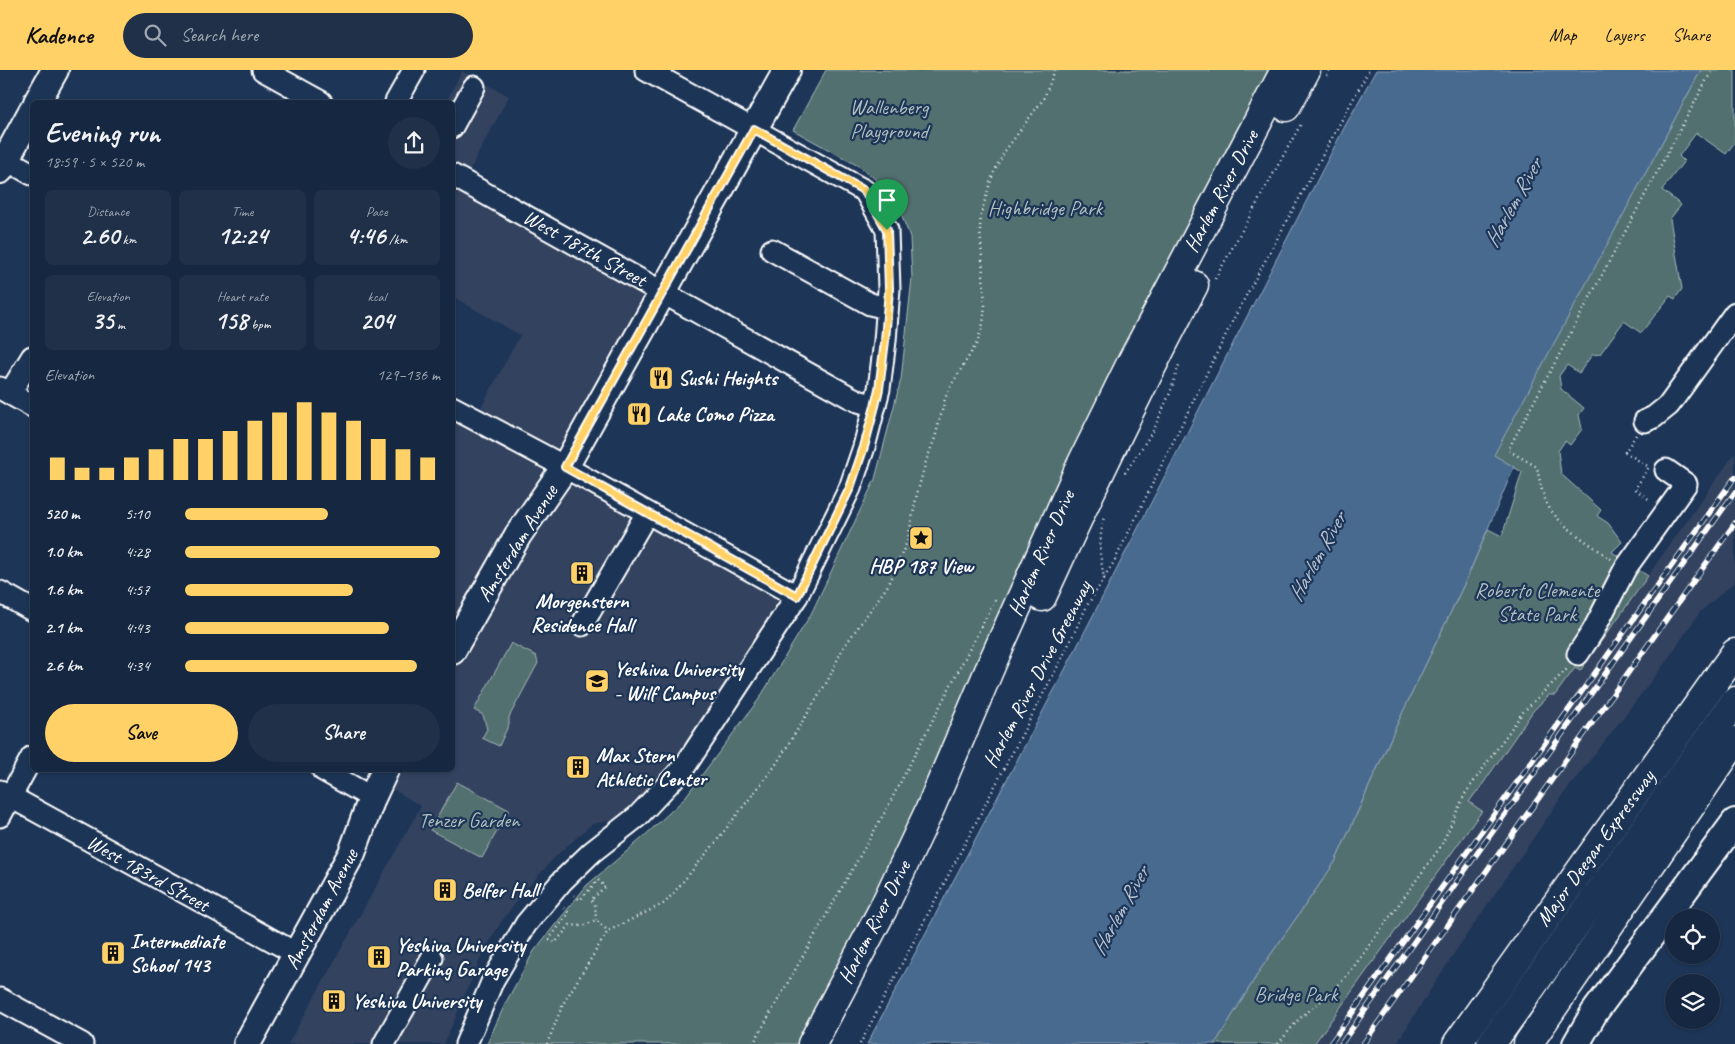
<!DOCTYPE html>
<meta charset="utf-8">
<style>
body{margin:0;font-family:Caveat,sans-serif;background:#1f3048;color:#f1f3f6;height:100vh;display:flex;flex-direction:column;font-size:19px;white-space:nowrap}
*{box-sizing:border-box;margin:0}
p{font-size:16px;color:#9ea6b1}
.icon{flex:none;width:28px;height:28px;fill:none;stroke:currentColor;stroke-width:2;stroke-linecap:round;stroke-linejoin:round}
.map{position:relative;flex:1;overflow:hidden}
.panel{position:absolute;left:30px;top:30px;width:425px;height:672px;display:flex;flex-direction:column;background:#162841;border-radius:8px;box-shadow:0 1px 4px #0004,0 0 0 1px #35445a}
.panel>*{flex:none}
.tools{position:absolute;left:1665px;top:839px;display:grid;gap:10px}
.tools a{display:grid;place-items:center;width:55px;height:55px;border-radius:50%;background:#162841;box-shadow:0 1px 4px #0004,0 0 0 1px #35445a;font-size:25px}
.pin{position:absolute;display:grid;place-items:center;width:42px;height:42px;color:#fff;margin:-51px -21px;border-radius:50% 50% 50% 0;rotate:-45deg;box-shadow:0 0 5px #0007}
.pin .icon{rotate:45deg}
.round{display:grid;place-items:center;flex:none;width:52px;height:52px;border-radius:26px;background:#1f3048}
.overview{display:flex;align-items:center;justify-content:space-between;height:85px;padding:0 15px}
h1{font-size:28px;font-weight:600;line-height:38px}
.stats{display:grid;grid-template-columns:repeat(3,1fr);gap:8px;height:85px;padding:5px 15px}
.stats div{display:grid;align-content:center;border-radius:8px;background:#1f3048;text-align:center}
.stats b{font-size:25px;font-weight:600}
.stats small{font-size:14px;font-weight:400}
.stats p{font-size:14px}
.chart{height:140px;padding:10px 15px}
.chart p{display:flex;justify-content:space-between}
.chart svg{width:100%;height:90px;margin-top:5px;stroke:#ffd166;stroke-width:6}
.action{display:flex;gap:10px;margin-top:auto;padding:10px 15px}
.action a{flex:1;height:58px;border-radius:30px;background:#ffd166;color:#111;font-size:20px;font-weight:600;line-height:58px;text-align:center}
.action a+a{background:#1f3048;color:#f1f3f6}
ul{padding:0 15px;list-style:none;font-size:16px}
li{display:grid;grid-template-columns:80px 60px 1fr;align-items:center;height:38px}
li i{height:12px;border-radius:6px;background:#ffd166}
header{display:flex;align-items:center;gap:30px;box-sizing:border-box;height:70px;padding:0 25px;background:#ffd166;color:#111}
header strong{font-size:24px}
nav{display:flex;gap:28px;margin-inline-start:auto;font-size:18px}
.search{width:350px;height:45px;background:#1f3048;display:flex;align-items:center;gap:12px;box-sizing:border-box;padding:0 18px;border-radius:28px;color:#9ea6b1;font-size:19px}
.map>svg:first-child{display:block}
.built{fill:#32425e}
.green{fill:#52706f;stroke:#a8b8b7}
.water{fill:#486a8f;stroke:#91a6bc}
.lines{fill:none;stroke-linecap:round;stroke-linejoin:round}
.minor-casing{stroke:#fff;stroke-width:25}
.major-casing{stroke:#fff;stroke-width:30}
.highway-casing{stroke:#fff;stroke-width:31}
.path{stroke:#fff;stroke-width:2.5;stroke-dasharray:1 4;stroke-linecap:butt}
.minor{stroke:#1d3557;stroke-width:21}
.major{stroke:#1d3557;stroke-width:26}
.highway{stroke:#1d3557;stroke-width:28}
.rail-casing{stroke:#fff;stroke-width:5.5}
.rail{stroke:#1d3557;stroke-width:4;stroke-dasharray:11;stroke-linecap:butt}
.route-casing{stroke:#fff;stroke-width:10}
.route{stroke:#ffd166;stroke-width:6}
.labels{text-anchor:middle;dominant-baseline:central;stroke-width:4.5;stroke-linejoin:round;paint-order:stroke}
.park-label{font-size:21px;fill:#b1bfbe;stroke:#1d3557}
.street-label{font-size:21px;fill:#fff;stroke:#1d3557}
.poi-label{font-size:21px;font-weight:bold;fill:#fff;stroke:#1d3557;text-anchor:start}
.water-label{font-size:22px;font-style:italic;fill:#b6c3d2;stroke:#1d3557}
</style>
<header>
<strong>Kadence</strong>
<div class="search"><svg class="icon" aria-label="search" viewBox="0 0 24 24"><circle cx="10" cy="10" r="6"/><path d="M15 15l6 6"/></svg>Search here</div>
<nav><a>Map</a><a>Layers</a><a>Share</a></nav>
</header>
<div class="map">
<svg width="1735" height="974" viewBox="0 0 1735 974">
<rect width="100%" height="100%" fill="#1d3557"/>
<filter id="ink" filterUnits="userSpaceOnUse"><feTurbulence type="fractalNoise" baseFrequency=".02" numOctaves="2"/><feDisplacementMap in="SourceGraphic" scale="10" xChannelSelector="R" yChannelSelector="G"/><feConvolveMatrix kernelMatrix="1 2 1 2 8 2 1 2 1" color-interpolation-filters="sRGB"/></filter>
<g filter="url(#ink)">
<g class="built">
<polygon points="462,1 509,26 464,111 663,222 566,397 797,526 638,746 592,754 556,786 524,822 501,852 482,885 444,974 288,974 421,736 360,700 452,700 453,337 475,349 520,265 453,227 453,131 463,111 453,105 452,32 446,32"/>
<polygon points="1735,383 1735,512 1700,542 1663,596 1563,725 1457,879 1396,974 1314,974 1481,741 1469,732 1477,720 1478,721 1533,641 1549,625 1555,625 1575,598 1580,601"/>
</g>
<g class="green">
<polygon points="826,0 1274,0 888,808 801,974 487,974 505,934 534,881 587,815 640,770 683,730 759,629 811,544 875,409 901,309 912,208 910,167 898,136 882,115 862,98 793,60"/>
<polygon points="1701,0 1735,0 1735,72 1726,84 1696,63 1679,86 1684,91 1662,120 1681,135 1670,149 1682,219 1675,229 1670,226 1641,263 1624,251 1600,284 1592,285 1579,303 1567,295 1559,306 1561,319 1584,338 1579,345 1582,359 1570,375 1565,371 1558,381 1561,404 1601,440 1597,446 1608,453 1622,472 1612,482 1648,506 1580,601 1575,598 1555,625 1549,625 1533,641 1478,721 1477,721 1469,732 1482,741 1314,974 1215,974 1260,900 1335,792 1398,652 1467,508 1488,459 1502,466 1522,402 1493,385"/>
<polygon points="511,573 536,586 538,593 509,647 509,654 499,676 482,668 487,659 483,645 474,640"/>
<polygon points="457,712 509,740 482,788 430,760"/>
</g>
<polygon class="water" points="1376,0 1701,0 1494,385 1514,397 1467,508 1398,652 1335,792 1260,900 1215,974 867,974 1070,590 1344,58"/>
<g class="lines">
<defs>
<g id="minor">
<polyline points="263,0 321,32"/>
<polyline points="396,32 414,0"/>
<polyline points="452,57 474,17"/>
<polyline points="0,86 32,104"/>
<polyline points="452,105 848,326 858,331 875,336"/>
<polyline points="772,180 870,234 887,238"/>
<polyline points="0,318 32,336"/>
<polyline points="10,323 32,287"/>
<polyline points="452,337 565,397 797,526"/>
<polyline points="1645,351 1654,347 1669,335 1735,243"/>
<polyline points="0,522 32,540"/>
<polyline points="582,555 647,443"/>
<polyline points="1578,584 1593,561 1625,499 1686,414 1666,400"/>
<polyline points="323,700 372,728"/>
<polyline points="0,721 297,884"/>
<polyline points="0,746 32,687"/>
<polyline points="0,929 82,974"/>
<polyline points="384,974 432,888"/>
<polyline points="466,974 493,910 526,854 562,811 592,782 638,746 685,696 797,526 850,418 864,377 879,319 885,271 889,219 887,160 865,121 646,0"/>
</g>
<g id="major">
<polyline points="37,32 55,0"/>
<polyline points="0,100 32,41"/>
<polyline points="452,581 518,465 565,397 787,0"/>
<polyline points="247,974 352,783 372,728 385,700"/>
<polyline points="1576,974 1594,943 1735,752"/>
</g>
<g id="highway">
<polyline points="1286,37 1306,0"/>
<path d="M1042,527C1090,421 1140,317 1194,215"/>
<polyline points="812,974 883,839 930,739 993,591 1080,397 1131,293 1285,0"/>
<polyline points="1457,974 1735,583"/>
<polyline points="1491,974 1735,631"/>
<polyline points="1528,974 1735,671"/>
</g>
</defs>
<use href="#minor" class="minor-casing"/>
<use href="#major" class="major-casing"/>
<use href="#highway" class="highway-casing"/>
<g class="path">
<polyline points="1327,6 1330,0"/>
<polyline points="1215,209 1302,52"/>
<polyline points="1636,365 1625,382 1649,397 1635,419 1651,431"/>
<polyline points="1125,403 1153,361 1170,323 1180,292"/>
<path d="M1611,489C1592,475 1563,458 1550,439C1542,426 1540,412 1537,397L1508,380L1712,0"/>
<polyline points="1104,507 1114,492 1234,248 1369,0"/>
<polyline points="574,825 580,830 598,810 605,817 591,830 595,834 596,850"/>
<polyline points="564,838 569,843 549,869 555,873 570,855 583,856 596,850 608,861"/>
<polyline points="547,974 563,934 608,861 665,833 711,778 775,696 827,612 843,578 889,514 908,469 917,424 926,391 935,368 945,329 949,319 977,273 983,254 985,235 980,159 981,143 993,104 1005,81 1044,28 1055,0"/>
<polyline points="753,974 886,740 996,528"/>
<polyline points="860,974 1063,586 1088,534 1104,509 1100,483 1101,463 1104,446"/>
<polyline points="1278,974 1299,949 1333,921 1350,902 1441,776 1465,724 1523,642 1568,598"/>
</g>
<use href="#minor" class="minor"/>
<use href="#major" class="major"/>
<use href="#highway" class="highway"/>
<defs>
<g id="rail">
<polyline points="1330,974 1735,407"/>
<polyline points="1341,974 1735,422"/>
<polyline points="1363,974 1735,453"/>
</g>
</defs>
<use href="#rail" class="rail-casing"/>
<use href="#rail" class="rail"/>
</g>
</g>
<g class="lines" filter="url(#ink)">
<defs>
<polygon id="route" points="754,59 865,121 887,160 889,219 885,271 879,319 875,336 864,377 850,418 797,526 565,397"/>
</defs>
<use href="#route" class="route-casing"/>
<use href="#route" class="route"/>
</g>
<defs>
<symbol id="restaurant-square" viewBox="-11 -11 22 22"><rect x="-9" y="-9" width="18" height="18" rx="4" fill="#ffd166" stroke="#1d3557"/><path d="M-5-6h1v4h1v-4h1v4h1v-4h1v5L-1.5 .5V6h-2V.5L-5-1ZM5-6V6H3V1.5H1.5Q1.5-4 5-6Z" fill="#111"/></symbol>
<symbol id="sight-square" viewBox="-11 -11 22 22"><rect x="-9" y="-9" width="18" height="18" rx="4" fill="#ffd166" stroke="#1d3557"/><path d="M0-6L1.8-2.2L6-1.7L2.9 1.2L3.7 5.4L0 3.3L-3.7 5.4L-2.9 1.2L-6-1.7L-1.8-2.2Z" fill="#111"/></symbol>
<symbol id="building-square" viewBox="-11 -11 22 22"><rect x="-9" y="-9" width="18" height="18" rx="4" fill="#ffd166" stroke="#1d3557"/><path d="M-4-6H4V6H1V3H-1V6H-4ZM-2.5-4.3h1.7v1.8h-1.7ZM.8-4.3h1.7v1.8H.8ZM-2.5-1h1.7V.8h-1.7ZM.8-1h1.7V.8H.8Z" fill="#111"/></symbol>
<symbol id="university-square" viewBox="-11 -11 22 22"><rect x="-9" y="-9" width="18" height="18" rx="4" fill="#ffd166" stroke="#1d3557"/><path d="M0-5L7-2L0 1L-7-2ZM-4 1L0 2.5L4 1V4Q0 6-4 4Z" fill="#111"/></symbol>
</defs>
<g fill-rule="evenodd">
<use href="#restaurant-square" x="647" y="294" width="28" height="28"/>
<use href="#restaurant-square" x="625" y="330" width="28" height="28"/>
<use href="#sight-square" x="907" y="454" width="28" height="28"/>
<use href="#building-square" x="568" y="489" width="28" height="28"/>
<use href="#university-square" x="583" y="597" width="28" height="28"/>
<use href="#building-square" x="564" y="683" width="28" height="28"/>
<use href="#building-square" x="431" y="806" width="28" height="28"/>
<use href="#building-square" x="99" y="869" width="28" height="28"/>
<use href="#building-square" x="365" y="873" width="28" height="28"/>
<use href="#building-square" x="320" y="917" width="28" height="28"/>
</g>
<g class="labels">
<g class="park-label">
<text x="889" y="37">Wallenberg<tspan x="889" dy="24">Playground</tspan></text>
<text x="1045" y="138">Highbridge Park</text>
<text x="1537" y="520">Roberto Clemente<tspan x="1537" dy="24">State Park</tspan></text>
<text x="469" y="750">Tenzer Garden</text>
<text x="1296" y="924">Bridge Park</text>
</g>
<g class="street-label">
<text transform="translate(1221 121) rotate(-62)">Harlem River Drive</text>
<text transform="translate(585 178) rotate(29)">West 187th Street</text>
<text transform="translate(517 473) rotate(-58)">Amsterdam Avenue</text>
<text transform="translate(1041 483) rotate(-66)">Harlem River Drive</text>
<text transform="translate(1037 604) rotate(-62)">Harlem River Drive Greenway</text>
<text transform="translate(1595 778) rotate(-54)">Major Deegan Expressway</text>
<text transform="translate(148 803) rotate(29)">West 183rd Street</text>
<text transform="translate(321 839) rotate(-62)">Amsterdam Avenue</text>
<text transform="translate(874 852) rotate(-63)">Harlem River Drive</text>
</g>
<g class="poi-label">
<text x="678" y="308">Sushi Heights</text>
<text x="656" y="344">Lake Como Pizza</text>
<text x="921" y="496" text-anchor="middle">HBP 187 View</text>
<text x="582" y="531" text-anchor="middle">Morgenstern<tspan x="582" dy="24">Residence Hall</tspan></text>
<text x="614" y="599">Yeshiva University<tspan x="614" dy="24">- Wilf Campus</tspan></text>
<text x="596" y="685">Max Stern<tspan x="596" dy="24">Athletic Center</tspan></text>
<text x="462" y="820">Belfer Hall</text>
<text x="130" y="871">Intermediate<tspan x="130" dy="24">School 143</tspan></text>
<text x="396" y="875">Yeshiva University<tspan x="396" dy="24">Parking Garage</tspan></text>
<text x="352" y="931">Yeshiva University</text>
</g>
<g class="water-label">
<text transform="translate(1513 133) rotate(-61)">Harlem River</text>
<text transform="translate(1317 487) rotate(-61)">Harlem River</text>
<text transform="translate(1120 841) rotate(-61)">Harlem River</text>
</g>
</g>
</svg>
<div class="tools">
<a><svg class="icon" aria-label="locate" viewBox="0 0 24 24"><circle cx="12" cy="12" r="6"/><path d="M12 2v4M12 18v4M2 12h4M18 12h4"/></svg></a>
<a><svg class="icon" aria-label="layers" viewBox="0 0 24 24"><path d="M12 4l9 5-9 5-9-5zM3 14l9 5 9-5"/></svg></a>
</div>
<div class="pin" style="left:887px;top:160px;background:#1e9e55"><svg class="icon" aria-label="arrive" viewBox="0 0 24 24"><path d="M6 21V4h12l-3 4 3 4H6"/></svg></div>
<section class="panel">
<div class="overview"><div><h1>Evening run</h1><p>18:59 · 5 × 520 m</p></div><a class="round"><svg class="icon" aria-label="share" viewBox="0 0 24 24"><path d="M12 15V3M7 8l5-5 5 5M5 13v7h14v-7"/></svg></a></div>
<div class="stats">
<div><p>Distance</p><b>2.60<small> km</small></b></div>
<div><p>Time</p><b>12:24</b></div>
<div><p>Pace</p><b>4:46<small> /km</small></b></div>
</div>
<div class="stats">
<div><p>Elevation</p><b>35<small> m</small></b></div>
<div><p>Heart rate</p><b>158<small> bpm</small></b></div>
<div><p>kcal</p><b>204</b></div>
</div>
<div class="chart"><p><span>Elevation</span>129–136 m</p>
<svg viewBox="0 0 160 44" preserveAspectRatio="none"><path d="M5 44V33M15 44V38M25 44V38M35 44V33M45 44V29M55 44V24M65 44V24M75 44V20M85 44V15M95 44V11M105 44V6M115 44V11M125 44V15M135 44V24M145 44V29M155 44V33"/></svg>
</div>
<ul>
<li><b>520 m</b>5:10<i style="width:56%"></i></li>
<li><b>1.0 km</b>4:28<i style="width:100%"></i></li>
<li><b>1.6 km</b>4:57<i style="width:66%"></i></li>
<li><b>2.1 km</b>4:43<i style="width:80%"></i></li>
<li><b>2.6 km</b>4:34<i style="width:91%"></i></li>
</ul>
<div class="action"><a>Save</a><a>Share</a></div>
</section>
</div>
